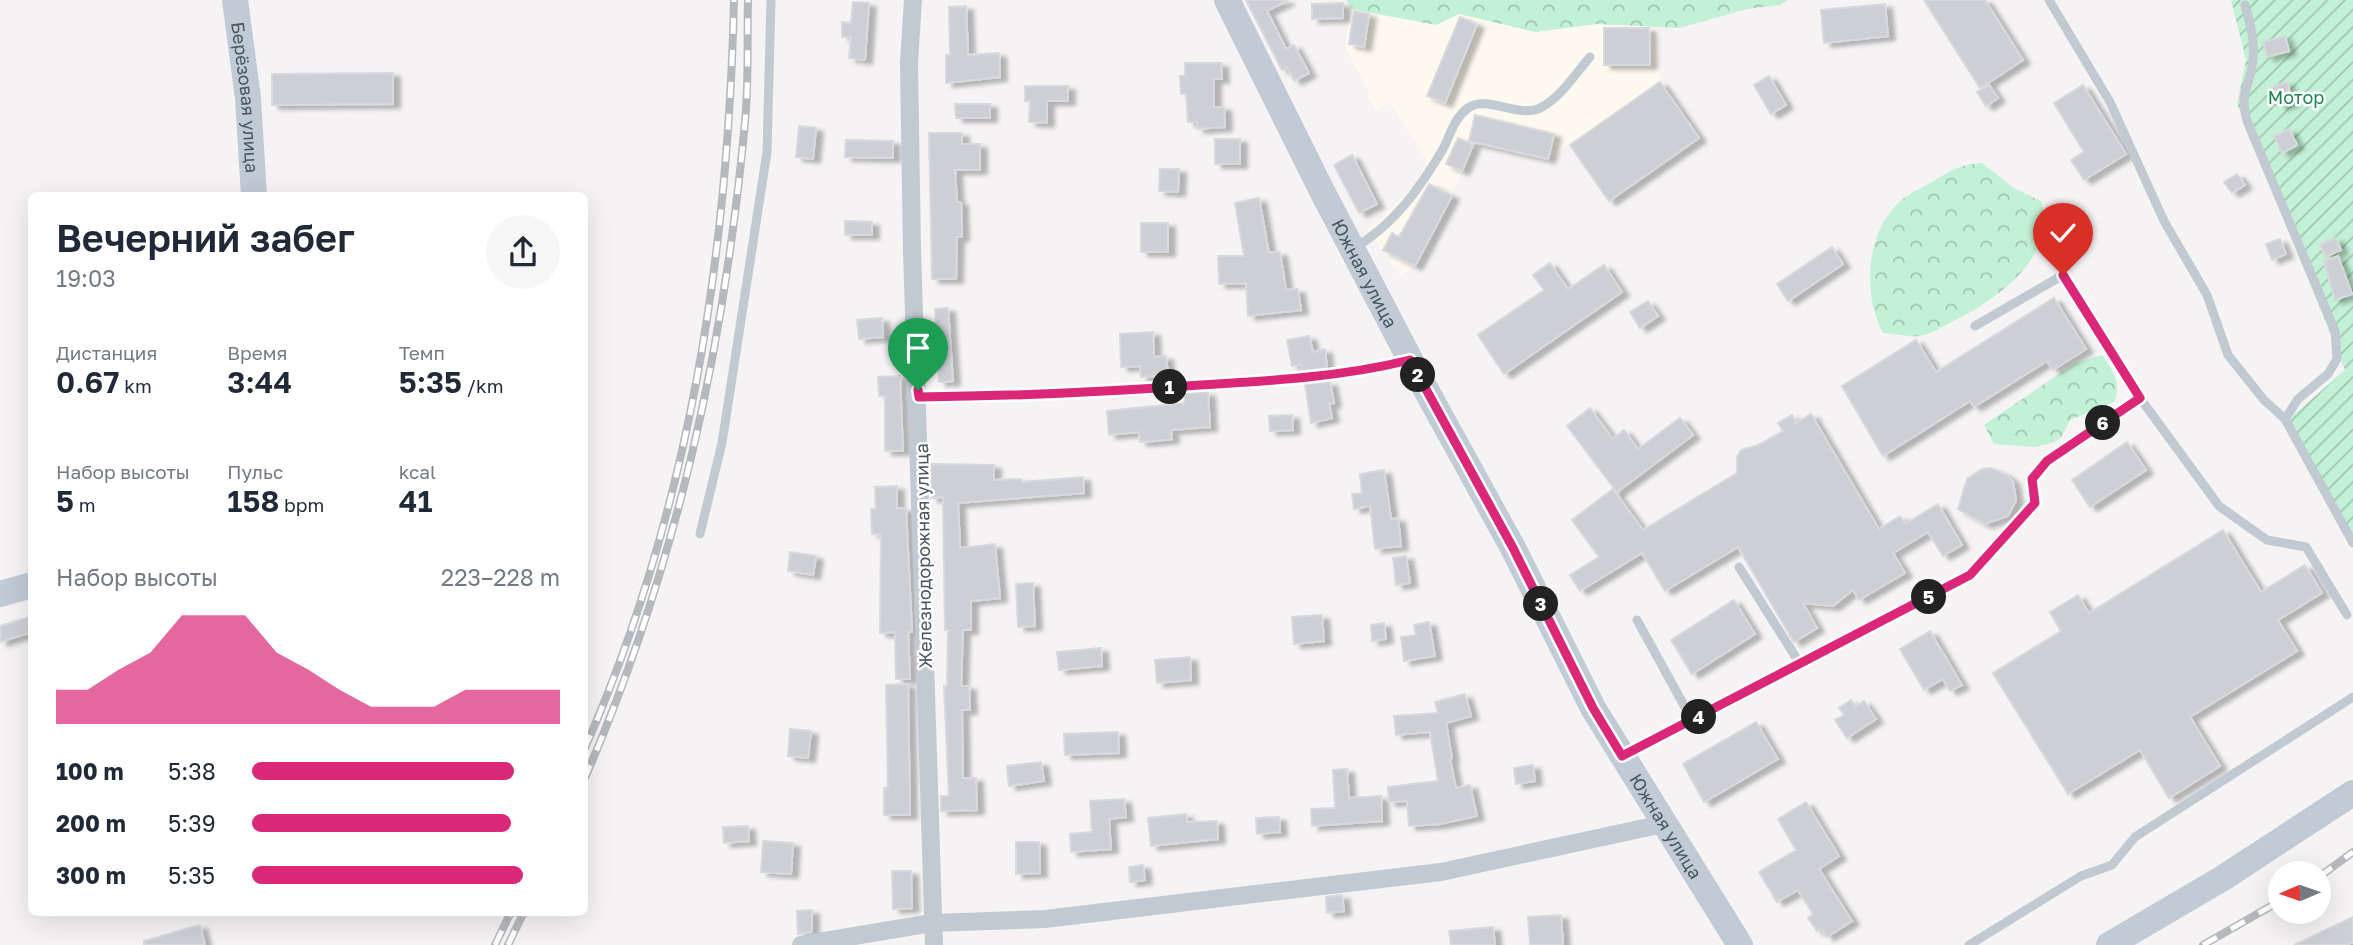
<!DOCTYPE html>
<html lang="ru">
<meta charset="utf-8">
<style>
body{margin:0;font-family:"Golos Text",sans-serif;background:#f6f6f7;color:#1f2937;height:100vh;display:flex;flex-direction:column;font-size:26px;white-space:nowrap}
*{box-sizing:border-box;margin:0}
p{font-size:23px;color:#747a83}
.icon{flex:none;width:38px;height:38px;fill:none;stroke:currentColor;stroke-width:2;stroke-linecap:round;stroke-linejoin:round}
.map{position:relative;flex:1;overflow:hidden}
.side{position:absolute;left:28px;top:192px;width:560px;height:724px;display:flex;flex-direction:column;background:#fff;border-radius:10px;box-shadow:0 7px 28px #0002}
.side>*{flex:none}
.needle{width:46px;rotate:268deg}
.fabs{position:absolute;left:2268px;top:861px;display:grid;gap:14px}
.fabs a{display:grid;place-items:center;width:63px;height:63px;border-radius:50%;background:#fff;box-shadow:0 7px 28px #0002;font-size:35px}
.pin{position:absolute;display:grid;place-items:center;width:60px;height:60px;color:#fff;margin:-72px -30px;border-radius:50% 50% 50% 0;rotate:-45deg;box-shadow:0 0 7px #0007}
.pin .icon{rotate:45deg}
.km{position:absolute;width:35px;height:35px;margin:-18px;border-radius:50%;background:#222;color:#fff;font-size:19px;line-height:35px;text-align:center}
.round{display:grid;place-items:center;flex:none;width:74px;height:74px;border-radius:37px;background:#f6f6f7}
.overview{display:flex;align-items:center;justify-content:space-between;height:119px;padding:0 28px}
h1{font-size:38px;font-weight:600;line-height:52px}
.figures{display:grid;grid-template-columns:repeat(3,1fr);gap:10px;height:119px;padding:7px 28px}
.figures div{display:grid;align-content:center}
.figures b{font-size:30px;font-weight:600}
.figures small{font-size:19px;font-weight:400}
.figures p{font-size:19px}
.chart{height:196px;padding:14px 28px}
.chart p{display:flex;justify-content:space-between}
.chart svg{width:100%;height:126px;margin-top:7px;fill:#db2777;opacity:.7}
ul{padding:0 28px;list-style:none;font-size:23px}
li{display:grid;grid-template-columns:112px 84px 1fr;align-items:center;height:52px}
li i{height:18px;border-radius:9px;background:#db2777}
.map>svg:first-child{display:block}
.commercial{fill:#fdf9ef}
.forest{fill:url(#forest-crowns)}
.garden{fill:url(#garden-furrows)}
.building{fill:#cdcfd5;stroke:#d7d9de;stroke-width:2;filter:url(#shadow)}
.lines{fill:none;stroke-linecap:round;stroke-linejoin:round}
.lane{stroke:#c1cad2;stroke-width:9}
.street{stroke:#c1cad2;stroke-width:18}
.secondary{stroke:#c1cbd6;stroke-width:26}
.rail-casing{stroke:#b5b8bd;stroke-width:8}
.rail{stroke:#fff;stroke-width:5;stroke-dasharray:16;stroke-linecap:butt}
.route-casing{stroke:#fff;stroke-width:14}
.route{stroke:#db2777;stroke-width:9}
.labels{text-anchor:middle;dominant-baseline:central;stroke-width:5;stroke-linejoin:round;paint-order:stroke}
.park-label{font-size:18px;fill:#17864f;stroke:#fff}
.street-label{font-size:18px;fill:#4a5661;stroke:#fff}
</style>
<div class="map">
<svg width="2353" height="945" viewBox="0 0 2353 945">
<defs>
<pattern id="forest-crowns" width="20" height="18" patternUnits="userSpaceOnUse" patternTransform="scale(1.75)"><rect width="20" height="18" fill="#c3f1d5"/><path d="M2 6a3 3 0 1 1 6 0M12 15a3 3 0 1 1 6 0" fill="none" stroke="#a0c6b0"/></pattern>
<pattern id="garden-furrows" width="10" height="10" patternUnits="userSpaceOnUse" patternTransform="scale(1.75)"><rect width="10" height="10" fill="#c3f1d5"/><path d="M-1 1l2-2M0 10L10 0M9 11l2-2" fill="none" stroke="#a0c6b0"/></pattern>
<filter id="shadow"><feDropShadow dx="7" dy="4" stdDeviation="2" flood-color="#0004"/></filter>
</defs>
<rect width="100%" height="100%" fill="#f5f3f3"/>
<polygon class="commercial" points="1351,9 1436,25 1459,14 1535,32 1597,24 1658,27 1660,82 1548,159 1474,142 1452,196 1415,266 1401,277 1368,230 1415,185 1427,161 1389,102 1377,111 1367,95 1370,94 1345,47"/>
<g class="forest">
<polygon points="1347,0 1788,0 1780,5 1747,9 1679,28 1597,24 1535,32 1459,14 1436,25 1351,9"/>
<path d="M1982,163L2014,188L2041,201C2060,257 1993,302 1950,323C1941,327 1930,335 1920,336C1909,337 1895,334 1883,333C1862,294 1865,228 1904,198C1912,192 1923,187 1932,182C1950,171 1961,164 1982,163Z"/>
<path d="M2102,355C2113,370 2121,382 2115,401L2070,420L2061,438L2052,443L2033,447L1994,444L1984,425L2075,363Z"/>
</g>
<polygon class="garden" points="2231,0 2353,0 2353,540 2289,419 2345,370 2237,104 2246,60"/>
<g class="building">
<polygon points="1246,0 1288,0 1267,11 1286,49 1294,45 1309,73 1294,81 1287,67 1282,70"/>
<polygon points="1924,0 1985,0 2023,60 1980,88"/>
<polygon points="853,2 869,3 865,60 849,58 851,37 842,37 842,22 851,23"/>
<polygon points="1343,3 1343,18 1312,19 1312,4"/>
<polygon points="1885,4 1888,36 1824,43 1821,10"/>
<polygon points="966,6 968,55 999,53 1000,77 946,83 946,55 950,55 949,7"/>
<polygon points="1354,11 1369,14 1364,47 1349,44"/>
<polygon points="1460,17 1477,24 1445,103 1427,96"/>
<polygon points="1604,28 1649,28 1650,65 1604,65"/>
<polygon points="2285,36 2289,51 2267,57 2263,42"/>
<polygon points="1185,63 1221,63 1222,79 1214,79 1214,107 1224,107 1225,127 1197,129 1197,122 1188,122 1186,94 1181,94 1180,76 1185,76"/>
<polygon points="393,73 393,104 272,105 272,74"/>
<polygon points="1769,76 1786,105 1771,114 1754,85"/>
<polygon points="1660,82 1699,138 1609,201 1570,145"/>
<polygon points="2287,82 2293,102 2280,106 2274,86"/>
<polygon points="1989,85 1998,98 1986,106 1977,92"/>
<polygon points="2083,85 2126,154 2084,180 2071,160 2084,152 2054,103"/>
<polygon points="1025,86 1068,86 1068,101 1047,101 1047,123 1029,122 1030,101 1025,101"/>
<polygon points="955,104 990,104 990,118 956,118"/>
<polygon points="1475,115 1554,134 1548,159 1469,141"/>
<polygon points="799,126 816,128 813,159 796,157"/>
<polygon points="2289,129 2297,145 2282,153 2274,136"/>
<polygon points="929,133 962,133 962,144 980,144 980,170 955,170 957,202 961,202 962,237 957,237 956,279 932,279"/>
<polygon points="1458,138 1473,145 1462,171 1446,164"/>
<rect x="1215" y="139" width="25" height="25"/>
<polygon points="846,140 893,141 893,158 845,157"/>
<polygon points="1352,155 1377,204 1359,213 1334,165"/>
<polygon points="1160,169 1179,169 1178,192 1159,191"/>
<polygon points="2237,174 2245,185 2232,193 2224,182"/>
<polygon points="1429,184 1452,196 1415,266 1383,250 1392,233 1399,237"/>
<polygon points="1259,198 1269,253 1280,252 1286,290 1298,289 1301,310 1248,316 1246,283 1219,284 1218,256 1244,256 1235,203"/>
<polygon points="845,221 872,222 872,235 845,235"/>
<rect x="1141" y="223" width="27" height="29"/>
<polygon points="2336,238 2341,250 2325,257 2320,244"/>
<polygon points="2280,239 2286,254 2272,260 2266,244"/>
<polygon points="1832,247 1843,264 1788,301 1777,284"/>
<polygon points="2338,256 2352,294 2335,300 2324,261"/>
<polygon points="1550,263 1568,289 1604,265 1622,292 1504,374 1478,335 1544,290 1533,275"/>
<polygon points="2054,298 2086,349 2053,370 2047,361 1974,407 1970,401 1883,456 1842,386 1916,340 1936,372"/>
<polygon points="1648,301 1658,316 1640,328 1630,312"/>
<polygon points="948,308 953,381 939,382 935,309"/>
<polygon points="882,318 883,337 859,339 857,320"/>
<polygon points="1153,332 1154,357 1166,356 1168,375 1141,377 1140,366 1121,367 1120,334"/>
<polygon points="1309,336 1313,352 1325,349 1327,368 1302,371 1301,364 1292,366 1287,340"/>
<polygon points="900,376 903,451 885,451 885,396 879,396 878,377"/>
<polygon points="1330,382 1334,403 1329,404 1332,418 1311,423 1305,384"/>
<polygon points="1208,392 1210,427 1171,430 1172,439 1154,441 1140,442 1139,432 1109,435 1107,411 1185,403 1184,394"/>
<polygon points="1590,408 1613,439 1624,430 1638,449 1680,418 1693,435 1617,492 1567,426"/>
<polygon points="1811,414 1879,529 1900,516 1905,524 1938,504 1962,545 1943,556 1928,532 1893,553 1905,573 1859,600 1853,590 1833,606 1803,603 1817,628 1794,642 1738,547 1665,591 1642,553 1580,591 1570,575 1599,557 1572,520 1613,489 1643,530 1737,473 1737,457 1741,450 1758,445 1783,431 1778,423 1792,415 1796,423"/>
<polygon points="1292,415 1293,430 1270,431 1269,416"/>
<polygon points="2127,442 2146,470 2090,507 2072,480"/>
<polygon points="930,464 994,465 994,480 1021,479 1022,482 1083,477 1084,493 958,503 960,548 995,544 1000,598 971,601 971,630 963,630 961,686 969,686 970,710 962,710 963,778 976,778 977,810 941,811 941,796 949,796 944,686 947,686 948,630 945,630 943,497 931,498"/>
<polygon points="1991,468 2007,475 2013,482 2016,500 2008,516 1985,524 1958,509 1967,479 1982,469"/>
<polygon points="1384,470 1391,519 1398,518 1401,546 1375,549 1370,506 1354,509 1352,494 1362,493 1360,474"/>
<polygon points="897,486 897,508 906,508 912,632 908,632 910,679 896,679 895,632 880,633 881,534 872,534 871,509 876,509 875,487"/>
<polygon points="2223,530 2261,592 2305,565 2322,593 2278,620 2297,651 2190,717 2220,766 2169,798 2140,750 2068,794 1993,673 2061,631 2050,612 2078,595 2089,613"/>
<polygon points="790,552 816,556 813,575 788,571"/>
<polygon points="1406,556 1410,583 1396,585 1393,558"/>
<polygon points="1033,583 1035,626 1018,627 1016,584"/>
<polygon points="1734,600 1755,634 1692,674 1671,640"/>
<polygon points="1322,615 1324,641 1294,644 1292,617"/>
<polygon points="32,616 32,632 0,642 0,626"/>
<polygon points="1429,622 1435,656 1404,661 1401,637 1416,635 1414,625"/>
<polygon points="1384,623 1386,639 1372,641 1371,625"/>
<polygon points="1930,631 1962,685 1950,691 1943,679 1924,690 1900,649"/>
<polygon points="1101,648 1102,666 1059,670 1057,652"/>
<polygon points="1190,657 1191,680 1157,683 1155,660"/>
<polygon points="908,684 910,815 884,815 884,788 888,787 886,685"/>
<polygon points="1465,694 1471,716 1446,723 1452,758 1450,759 1456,788 1470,785 1477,816 1440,824 1409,826 1407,801 1389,802 1388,787 1438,781 1430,732 1396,735 1394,716 1438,713 1435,702"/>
<polygon points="1851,700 1855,707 1864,701 1876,719 1847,738 1835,720 1844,715 1839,708"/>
<polygon points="1756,722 1778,759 1704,802 1683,764"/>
<polygon points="790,729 811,731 808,758 788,756"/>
<polygon points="1118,732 1119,753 1065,755 1064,734"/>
<polygon points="1041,762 1044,781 1009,786 1007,766"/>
<polygon points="1533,765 1535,781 1516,784 1514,768"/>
<polygon points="1347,769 1349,798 1381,796 1382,821 1312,826 1311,809 1335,808 1333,770"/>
<polygon points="1124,799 1126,817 1109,819 1111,849 1071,852 1070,834 1092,832 1090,801"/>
<polygon points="1806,802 1839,856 1819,869 1852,921 1827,937 1821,928 1817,931 1808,918 1813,914 1798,890 1777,902 1759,872 1796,850 1778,819"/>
<polygon points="1186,814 1187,822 1217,821 1218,839 1151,846 1148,818"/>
<polygon points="1279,817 1280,832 1257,834 1256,818"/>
<polygon points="748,826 749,841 724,843 723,827"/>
<polygon points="763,841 793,843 791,874 761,872"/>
<polygon points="1016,842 1039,842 1040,873 1016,874"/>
<polygon points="1143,865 1145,880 1130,882 1129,867"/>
<polygon points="892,871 911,871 912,908 893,909"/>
<polygon points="1342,895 1344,911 1327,913 1326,897"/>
<polygon points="812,910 812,932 798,934 797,911"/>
<polygon points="1561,915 1563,945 1530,945 1528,917"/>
<polygon points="2353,917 2353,942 2346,945 2294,945"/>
<polygon points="200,925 205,945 144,945 144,941"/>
<polygon points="1493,927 1495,945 1451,945 1449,931"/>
</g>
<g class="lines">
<g class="lane">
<polyline points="2049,0 2110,102 2164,221 2207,295 2228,355 2264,400 2285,419 2353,543"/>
<path d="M2245,5C2251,25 2256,46 2252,67C2247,93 2240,91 2247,121L2335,331L2337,359L2328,374L2298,399L2285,419"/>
<path d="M1354,248C1394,225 1420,188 1443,149C1451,134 1454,118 1468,108C1488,94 1519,120 1542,107C1562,96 1575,74 1590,57"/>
<polyline points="1975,326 2063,275 2140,398"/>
<path d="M919,397C1013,396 1107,392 1202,385C1271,381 1341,377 1408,360"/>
<polyline points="700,534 722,443 767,152 771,0"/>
<polyline points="1739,567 1800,664"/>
<polyline points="1637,620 1692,720"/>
<polyline points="1624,756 1970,575 2035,504 2033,479 2047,461 2140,398 2219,506 2267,540 2306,547 2347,615"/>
<polyline points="1969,945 2081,876 2112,865 2135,837 2353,697"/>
</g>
<g class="street">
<polyline points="913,0 909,63 912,251 934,945"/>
<polyline points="801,945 932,923 1045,919 1441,872 1663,824"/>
</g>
<g class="secondary">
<path id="s1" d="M235,0L248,98L254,196"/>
<path id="s2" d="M1227,0L1322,191L1425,388L1513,548L1593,708L1740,945"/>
<polyline points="0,594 32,585"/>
<polyline points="2109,945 2223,878 2353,793"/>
</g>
<defs>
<g id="rail">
<path d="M584,750C689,513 728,257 734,0"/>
<path d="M584,780C676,569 724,350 745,122C749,82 747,40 748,0"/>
<polyline points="2319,877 2353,852"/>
<polyline points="495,945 510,914"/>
<polyline points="508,945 523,914"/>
<polyline points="2203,945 2280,901"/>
</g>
</defs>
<use href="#rail" class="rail-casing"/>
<use href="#rail" class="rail"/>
</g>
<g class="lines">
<defs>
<path id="route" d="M918,390L919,397C1013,396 1106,392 1200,385C1270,381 1341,377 1410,360L1513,548L1593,708L1622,756L1970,575L2035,503L2032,479L2047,461L2140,398L2063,275"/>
</defs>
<use href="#route" class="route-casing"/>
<use href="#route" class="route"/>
</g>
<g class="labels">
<g class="park-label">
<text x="2296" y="97">Мотор</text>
</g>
<g class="street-label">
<text stroke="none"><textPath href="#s1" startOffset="98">Берёзовая улица</textPath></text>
<text stroke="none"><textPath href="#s2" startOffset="306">Южная улица</textPath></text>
<text transform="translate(923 556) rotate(-91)">Железнодорожная улица</text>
<text stroke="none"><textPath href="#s2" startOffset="936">Южная улица</textPath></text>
</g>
</g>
</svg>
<div class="fabs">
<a><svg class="needle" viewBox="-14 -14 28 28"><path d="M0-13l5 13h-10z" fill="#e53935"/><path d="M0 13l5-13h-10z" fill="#747a83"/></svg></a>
</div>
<div class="pin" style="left:918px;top:390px;background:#1e9e55"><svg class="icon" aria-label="arrive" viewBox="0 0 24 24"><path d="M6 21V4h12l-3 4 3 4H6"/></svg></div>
<div class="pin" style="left:2063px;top:275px;background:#d93025"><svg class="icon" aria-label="check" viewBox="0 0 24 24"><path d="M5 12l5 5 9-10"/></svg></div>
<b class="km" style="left:1170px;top:387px">1</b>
<b class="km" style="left:1418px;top:375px">2</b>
<b class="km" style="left:1541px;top:604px">3</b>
<b class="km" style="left:1699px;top:717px">4</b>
<b class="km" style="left:1929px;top:597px">5</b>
<b class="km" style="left:2103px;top:423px">6</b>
<section class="side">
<div class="overview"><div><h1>Вечерний забег</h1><p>19:03</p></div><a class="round"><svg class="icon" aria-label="share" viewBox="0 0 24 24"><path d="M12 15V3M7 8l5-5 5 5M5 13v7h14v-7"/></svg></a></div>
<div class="figures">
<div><p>Дистанция</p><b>0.67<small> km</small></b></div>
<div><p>Время</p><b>3:44</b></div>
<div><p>Темп</p><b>5:35<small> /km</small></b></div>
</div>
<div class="figures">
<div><p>Набор высоты</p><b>5<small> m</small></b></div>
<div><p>Пульс</p><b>158<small> bpm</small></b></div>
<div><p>kcal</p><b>41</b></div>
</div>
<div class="chart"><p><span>Набор высоты</span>223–228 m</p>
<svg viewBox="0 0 160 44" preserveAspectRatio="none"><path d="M0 44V32L10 32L20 25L30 19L40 6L50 6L60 6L70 19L80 25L90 32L100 38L110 38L120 38L130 32L140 32L150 32L160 32V44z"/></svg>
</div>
<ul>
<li><b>100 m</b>5:38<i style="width:85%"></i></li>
<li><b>200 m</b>5:39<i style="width:84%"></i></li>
<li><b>300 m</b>5:35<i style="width:88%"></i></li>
</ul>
</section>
</div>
